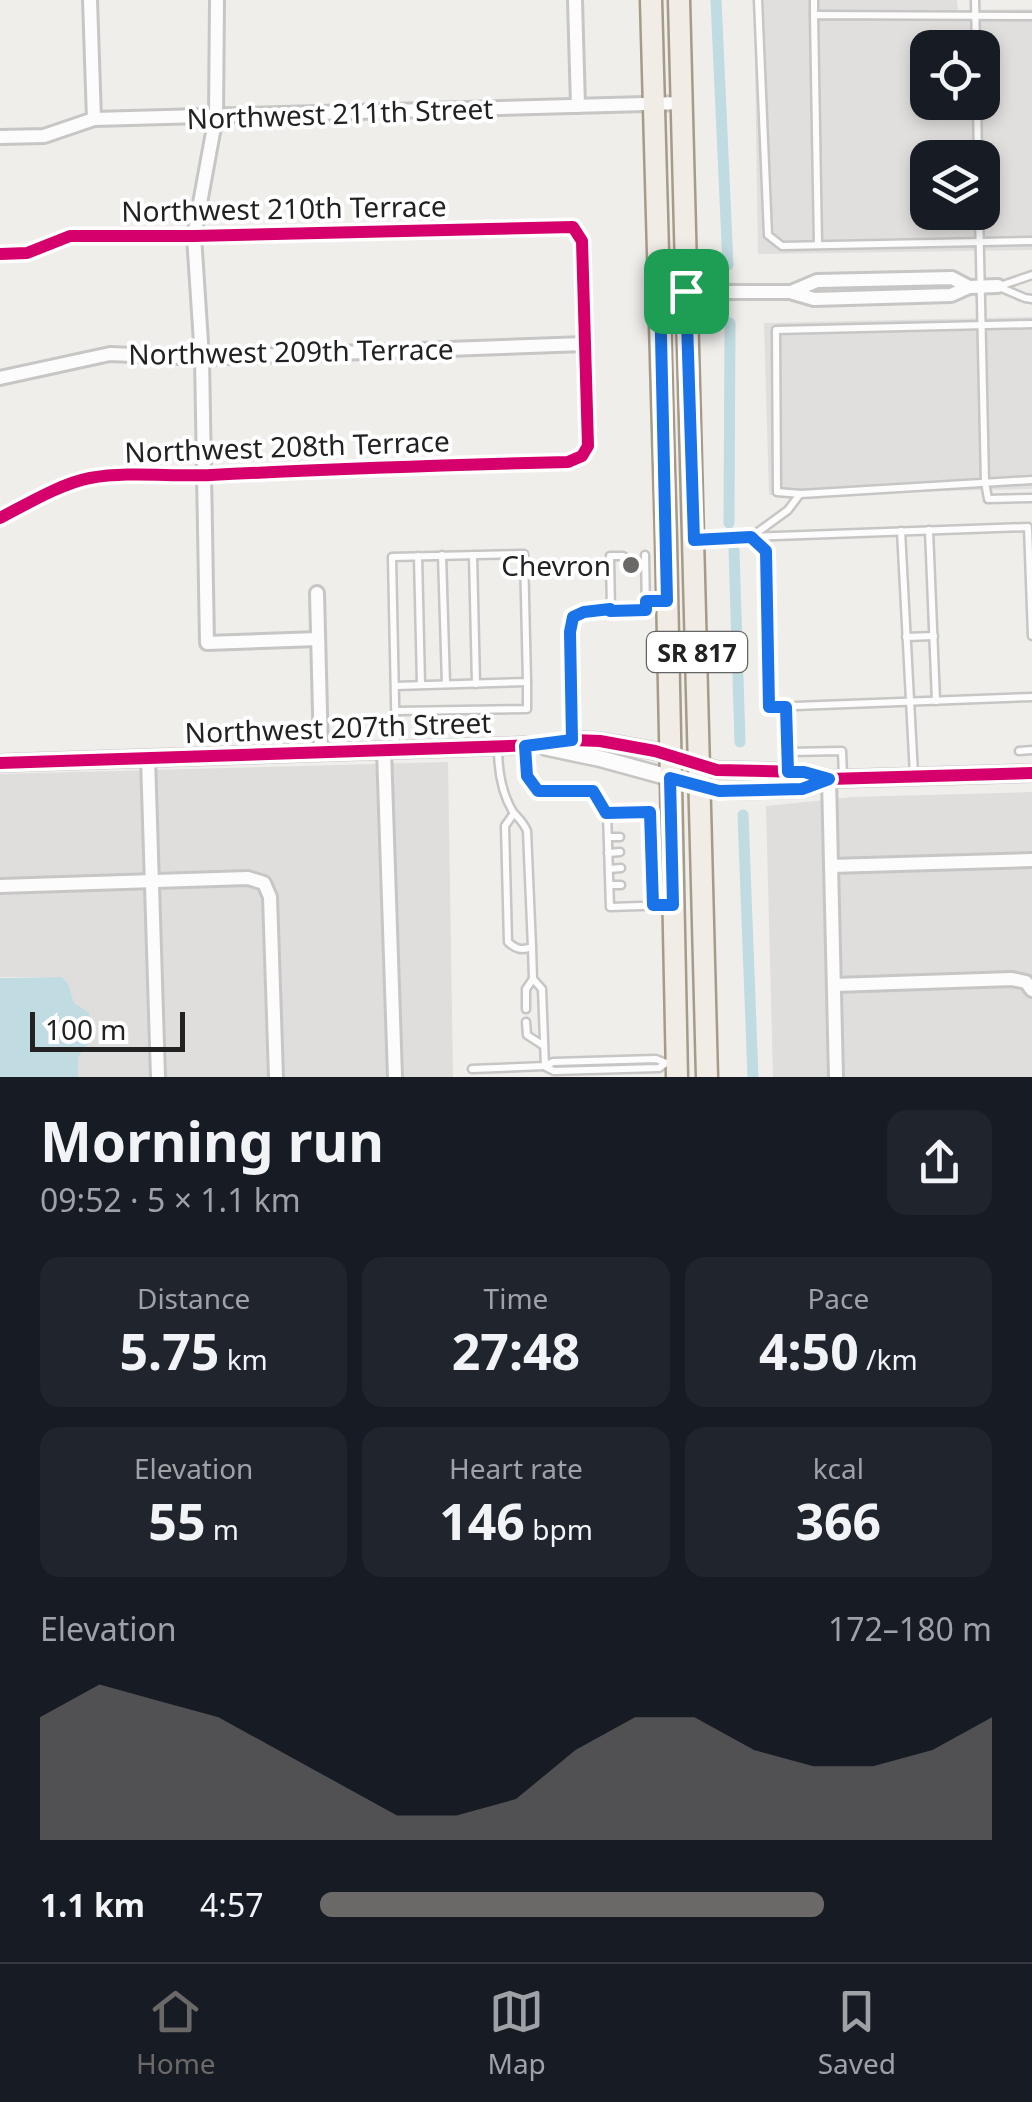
<!DOCTYPE html>
<meta charset="utf-8">
<style>
body{margin:0;font-family:"Noto Sans",sans-serif;background:#20242c;color:#f1f3f6;height:100vh;display:flex;flex-direction:column;font-size:38px;white-space:nowrap}
*{box-sizing:border-box;margin:0}
p{font-size:32px;color:#9ea1a6}
.icon{flex:none;width:55px;height:55px;fill:none;stroke:currentColor;stroke-width:2;stroke-linecap:round;stroke-linejoin:round}
.map{position:relative;height:1077px;overflow:hidden}
.panel{display:flex;flex-direction:column;background:#171b24;flex:1}
.panel>*{flex:none}
.buttons{position:absolute;left:910px;top:30px;display:grid;gap:20px}
.buttons a{display:grid;place-items:center;width:90px;height:90px;border-radius:20px;background:#171b24;box-shadow:0 5px 15px #0003;font-size:50px}
.scale{position:absolute;left:30px;bottom:25px;width:155px;box-sizing:border-box;padding-left:10px;border:5px solid #222;border-top:0;font-size:28px;line-height:35px;white-space:nowrap;color:#222;-webkit-text-stroke:8px #fff;paint-order:stroke}
.pin{position:absolute;display:grid;place-items:center;width:85px;height:85px;color:#fff;margin:-42px;border-radius:20px;box-shadow:0 5px 15px #0006}
.round{display:grid;place-items:center;flex:none;width:105px;height:105px;border-radius:20px;background:#20242c}
.head{display:flex;align-items:center;justify-content:space-between;height:170px;padding:0 40px}
h1{font-size:55px;font-weight:700;line-height:75px}
.figures{display:grid;grid-template-columns:repeat(3,1fr);gap:15px;height:170px;padding:10px 40px}
.figures div{display:grid;align-content:center;border-radius:20px;background:#20242c;text-align:center}
.figures b{font-size:50px;font-weight:700}
.figures small{font-size:28px;font-weight:400}
.figures p{font-size:28px}
.chart{height:280px;padding:20px 40px}
.chart p{display:flex;justify-content:space-between}
.chart svg{width:100%;height:180px;margin-top:10px;fill:#6a6968;opacity:.7}
ul{padding:0 40px;list-style:none;font-size:32px}
li{display:grid;grid-template-columns:160px 120px 1fr;align-items:center;height:75px}
li i{height:25px;border-radius:12px;background:#6a6968}
.menu{display:flex;justify-content:space-around;align-items:center;height:140px;border-top:2px solid #363941;background:#171b24;font-size:28px;color:#9ea1a6}
.menu a{display:grid;justify-items:center;gap:5px}
.menu .current{color:#6a6968}
.map>svg:first-child{display:block}
.residential{fill:#dfdedc}
.parking{fill:#e0dfde;fill-rule:evenodd}
.water{fill:#c0dbe1}
.lines{fill:none;stroke-linecap:round;stroke-linejoin:round}
.canal{stroke:#c0dbe1;stroke-width:11}
.service-casing{stroke:#c7c6c5;stroke-width:11}
.minor-casing{stroke:#c7c6c5;stroke-width:18}
.tertiary-casing{stroke:#c7c6c5;stroke-width:20}
.primary-casing{stroke:#a69b87;stroke-width:25}
.service{stroke:#fdfcfc;stroke-width:6}
.minor{stroke:#fdfcfc;stroke-width:12}
.tertiary{stroke:#fdfcfc;stroke-width:15}
.primary{stroke:#f2ece7;stroke-width:20}
.cycleway-casing{stroke:#fff;stroke-width:19}
.cycleway{stroke:#d6006c;stroke-width:12}
.route-casing{stroke:#fff;stroke-width:20}
.route{stroke:#1a73e8;stroke-width:12}
.poi-dot{fill:#6a6968;stroke:#fff;stroke-width:4}
.labels{text-anchor:middle;dominant-baseline:central;stroke-width:8;stroke-linejoin:round;paint-order:stroke}
.shield{fill:#fff;stroke:#646464;stroke-width:2.5}
.shield-label{font-size:25px;font-weight:bold;fill:#222}
.street-label{font-size:28px;fill:#222;stroke:#fff}
.poi-label{font-size:28px;fill:#222;stroke:#fff;text-anchor:end}
</style>
<div class="map">
<svg width="1032" height="1077" viewBox="0 0 1032 1077">
<rect width="100%" height="100%" fill="#f0eeeb"/>
<g class="residential">
<polygon points="448,762 453,1077 78,1077 74,1003 68,983 62,977 0,977 0,774"/>
<polygon points="1032,792 1032,1077 773,1077 766,806 853,797"/>
</g>
<g class="parking">
<path d="M754,0H957L958,10L1032,9V250L758,254ZM928,48H982V102H928ZM928,158H982V212H928Z"/>
<polygon points="1032,317 1032,489 769,495 764,323"/>
</g>
<polygon class="water" points="62,977 68,983 74,1003 89,1013 93,1037 78,1057 78,1077 0,1077 0,978"/>
<g class="lines">
<g class="canal">
<polyline points="716,0 728,265"/>
<polyline points="729,523 730,323"/>
<polyline points="734,550 740,742"/>
<polyline points="743,815 753,1077"/>
</g>
<defs>
<g id="service">
<polyline points="758,0 768,235 782,246 1032,241"/>
<polyline points="814,0 814,15"/>
<polyline points="975,0 976,48"/>
<polyline points="977,102 978,158"/>
<polyline points="979,212 985,482 988,499 1032,498"/>
<polyline points="818,245 814,15 1032,16"/>
<polyline points="1000,286 1032,275"/>
<polyline points="999,287 1025,298 1032,299"/>
<polyline points="1032,324 776,330 777,492 801,494 1032,480"/>
<polyline points="929,530 936,701"/>
<polyline points="901,531 914,775"/>
<polyline points="751,537 766,551 769,707 1032,697"/>
<polyline points="751,537 1028,527 1032,636"/>
<polyline points="695,539 751,537 788,510 800,494"/>
<polyline points="442,555 446,684"/>
<polyline points="473,555 476,684"/>
<polyline points="418,556 421,685"/>
<polyline points="623,556 610,556 611,611 646,610 645,555"/>
<polyline points="906,637 934,636"/>
<polyline points="395,686 527,682 524,554 392,557 396,748"/>
<polyline points="786,707 788,771"/>
<polyline points="396,711 527,709 527,682"/>
<polyline points="572,739 570,623 577,614 611,609"/>
<path d="M498,748C498,770 501,792 513,812C519,819 524,823 527,831L532,947C521,951 516,949 508,942L505,826L514,813"/>
<polyline points="525,748 527,776 538,791 593,791 607,813 610,907 672,905"/>
<polyline points="1019,751 1032,750"/>
<polyline points="788,752 842,751 843,776"/>
<polyline points="607,813 650,812 653,905"/>
<polyline points="608,837 620,837"/>
<polyline points="608,853 620,852"/>
<polyline points="609,869 621,868"/>
<polyline points="610,885 621,885"/>
<polyline points="532,947 533,979 542,989 545,1066"/>
<polyline points="526,1009 526,989 533,979"/>
<polyline points="526,1022 527,1035 544,1046"/>
<polyline points="546,1067 554,1071 659,1068 666,1063"/>
<polyline points="472,1069 545,1066 553,1062 656,1059 666,1063"/>
</g>
<g id="minor">
<polyline points="90,0 94,119"/>
<polyline points="217,0 216,116 194,236 202,358 207,643 318,639"/>
<polyline points="575,0 578,106"/>
<polyline points="0,137 44,136 94,119 682,103"/>
<path d="M0,254L27,253L70,236H194L573,227L582,241L588,446L582,456L568,462C449,465 330,469 211,475C171,477 130,471 90,478C62,483 25,505 0,518"/>
<polyline points="660,292 790,292 814,299 951,295 969,287 998,286"/>
<polyline points="791,292 817,281 952,278 969,287"/>
<polyline points="0,378 110,354 202,358 584,344"/>
<polyline points="317,593 321,752"/>
<polyline points="384,750 395,1077"/>
<polyline points="148,758 158,1077"/>
<polyline points="829,779 836,1077"/>
<polyline points="831,866 1032,860"/>
<polyline points="0,886 248,878 264,883 270,897 276,1077"/>
<polyline points="835,985 1012,979 1026,982 1032,990"/>
</g>
<g id="tertiary">
<polyline points="545,747 602,759 719,791 802,789 829,779"/>
<polyline points="0,763 537,745 574,740 600,741 655,751 717,770 804,772 829,779 1032,773"/>
</g>
<g id="primary">
<polyline points="651,0 666,540 677,1077"/>
<polyline points="679,0 707,1077"/>
</g>
</defs>
<use href="#service" class="service-casing"/>
<use href="#minor" class="minor-casing"/>
<use href="#tertiary" class="tertiary-casing"/>
<use href="#primary" class="primary-casing"/>
<use href="#service" class="service"/>
<use href="#minor" class="minor"/>
<use href="#tertiary" class="tertiary"/>
<use href="#primary" class="primary"/>
<defs>
<g id="cycleway">
<path d="M0,254L27,253L70,236H194L573,227L582,241L588,446L582,456L568,462C449,465 330,469 211,475C171,477 130,471 90,478C62,483 25,505 0,518"/>
<polyline points="0,763 537,745 574,740 600,741 655,751 717,770 804,772 829,779 1032,773"/>
</g>
</defs>
<use href="#cycleway" class="cycleway-casing"/>
<use href="#cycleway" class="cycleway"/>
</g>
<g class="lines">
<defs>
<polygon id="route" points="686,291 694,540 751,537 766,551 769,707 786,707 788,772 804,772 829,779 802,789 719,791 670,778 673,905 653,905 650,812 606,813 593,791 538,791 527,776 525,746 572,740 570,632 573,617 584,612 610,609 610,611 646,610 646,601 667,601 660,292"/>
</defs>
<use href="#route" class="route-casing"/>
<use href="#route" class="route"/>
</g>
<circle class="poi-dot" cx="631" cy="565" r="10"/>
<g class="labels">
<rect class="shield" x="647" y="632" width="100" height="40" rx="8"/>
<g class="shield-label">
<text x="697" y="652">SR 817</text>
</g>
<g class="street-label">
<text transform="translate(340 113) rotate(-2)">Northwest 211th Street</text>
<text transform="translate(284 208) rotate(-1)">Northwest 210th Terrace</text>
<text transform="translate(291 351) rotate(-1)">Northwest 209th Terrace</text>
<text transform="translate(287 446) rotate(-2)">Northwest 208th Terrace</text>
<text transform="translate(338 727) rotate(-2)">Northwest 207th Street</text>
</g>
<g class="poi-label">
<text x="611" y="565">Chevron</text>
</g>
</g>
</svg>
<div class="buttons">
<a><svg class="icon" aria-label="locate" viewBox="0 0 24 24"><circle cx="12" cy="12" r="6"/><path d="M12 2v4M12 18v4M2 12h4M18 12h4"/></svg></a>
<a><svg class="icon" aria-label="layers" viewBox="0 0 24 24"><path d="M12 4l9 5-9 5-9-5zM3 14l9 5 9-5"/></svg></a>
</div>
<div class="scale">100 m</div>
<div class="pin" style="left:686px;top:291px;background:#1e9e55"><svg class="icon" aria-label="arrive" viewBox="0 0 24 24"><path d="M6 21V4h12l-3 4 3 4H6"/></svg></div>
</div>
<section class="panel">
<div class="head"><div><h1>Morning run</h1><p>09:52 · 5 × 1.1 km</p></div><a class="round"><svg class="icon" aria-label="share" viewBox="0 0 24 24"><path d="M12 15V3M7 8l5-5 5 5M5 13v7h14v-7"/></svg></a></div>
<div class="figures">
<div><p>Distance</p><b>5.75<small> km</small></b></div>
<div><p>Time</p><b>27:48</b></div>
<div><p>Pace</p><b>4:50<small> /km</small></b></div>
</div>
<div class="figures">
<div><p>Elevation</p><b>55<small> m</small></b></div>
<div><p>Heart rate</p><b>146<small> bpm</small></b></div>
<div><p>kcal</p><b>366</b></div>
</div>
<div class="chart"><p><span>Elevation</span>172–180 m</p>
<svg viewBox="0 0 160 44" preserveAspectRatio="none"><path d="M0 44V14L10 6L20 10L30 14L40 22L50 30L60 38L70 38L80 34L90 22L100 14L110 14L120 22L130 26L140 26L150 22L160 14V44z"/></svg>
</div>
<ul>
<li><b>1.1 km</b>4:57<i style="width:75%"></i></li>
</ul>
</section>
<nav class="menu">
<a class="current"><svg class="icon" aria-label="home" viewBox="0 0 24 24"><path d="M3 11l9-7 9 7M6 9v11h12V9"/></svg>Home</a>
<a><svg class="icon" aria-label="map" viewBox="0 0 24 24"><path d="M3 6l6-2 6 2 6-2v14l-6 2-6-2-6 2zM9 4v14M15 6v14"/></svg>Map</a>
<a><svg class="icon" aria-label="saved" viewBox="0 0 24 24"><path d="M7 4h10v16l-5-4-5 4z"/></svg>Saved</a>
</nav>
